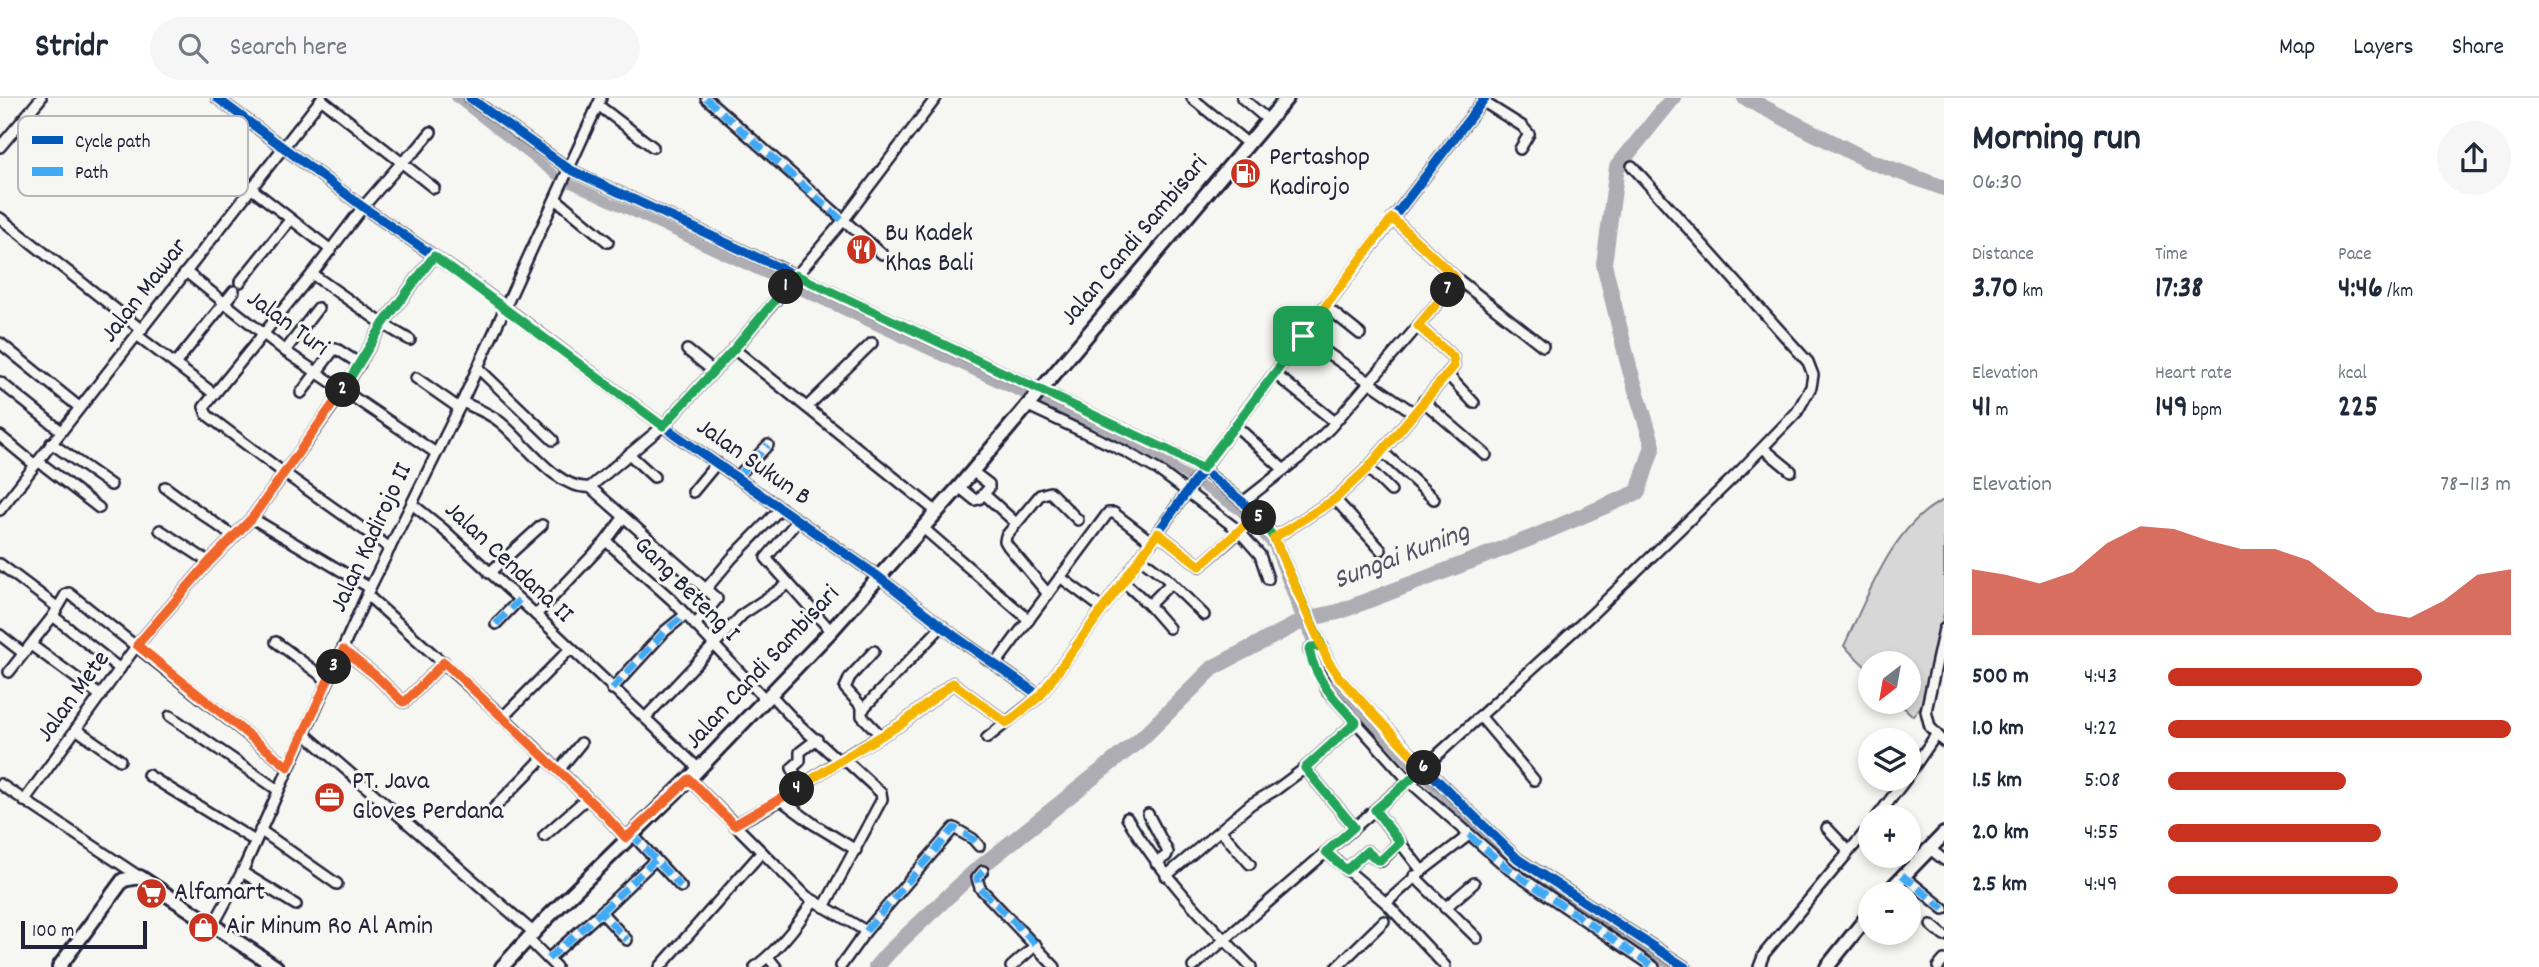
<!DOCTYPE html>
<meta charset="utf-8">
<style>
body{margin:0;font-family:Dekko,sans-serif;background:#f6f6f7;color:#1f2937;height:100vh;display:flex;flex-direction:column;font-size:26px;white-space:nowrap}
*{box-sizing:border-box;margin:0}
p{font-size:23px;color:#747a83}
.icon{flex:none;width:38px;height:38px;fill:none;stroke:currentColor;stroke-width:2;stroke-linecap:round;stroke-linejoin:round}
.map{position:relative;flex:1;overflow:hidden}
.side{display:flex;flex-direction:column;background:#fff;width:595px}
.side>*{flex:none}
.needle{width:46px;rotate:211deg}
.controls{position:absolute;left:1858px;top:553px;display:grid;gap:14px}
.controls a{display:grid;place-items:center;width:63px;height:63px;border-radius:50%;background:#fff;box-shadow:0 4px 10px #0003;font-size:35px}
.scale{position:absolute;left:21px;bottom:18px;width:126px;box-sizing:border-box;padding-left:7px;border:4px solid #22223b;border-top:0;font-size:19px;line-height:24px;white-space:nowrap;color:#22223b;-webkit-text-stroke:5px #f6f6f2;paint-order:stroke}
.pin{position:absolute;display:grid;place-items:center;width:60px;height:60px;color:#fff;margin:-30px;border-radius:14px;box-shadow:0 4px 10px #0006}
.km{position:absolute;width:35px;height:35px;margin:-18px;border-radius:50%;background:#222;color:#fff;font-size:19px;line-height:35px;text-align:center}
.round{display:grid;place-items:center;flex:none;width:74px;height:74px;border-radius:37px;background:#f6f6f7}
.headline{display:flex;align-items:center;justify-content:space-between;height:119px;padding:0 28px}
h1{font-size:38px;font-weight:700;line-height:52px}
.figures{display:grid;grid-template-columns:repeat(3,1fr);gap:10px;height:119px;padding:7px 28px}
.figures div{display:grid;align-content:center}
.figures b{font-size:30px;font-weight:700}
.figures small{font-size:19px;font-weight:400}
.figures p{font-size:19px}
.chart{height:196px;padding:14px 28px}
.chart p{display:flex;justify-content:space-between}
.chart svg{width:100%;height:126px;margin-top:7px;fill:#c8321e;opacity:.7}
ul{padding:0 28px;list-style:none;font-size:23px}
li{display:grid;grid-template-columns:112px 84px 1fr;align-items:center;height:52px}
li i{height:18px;border-radius:9px;background:#c8321e}
header{display:flex;align-items:center;gap:42px;box-sizing:border-box;height:98px;padding:0 35px;background:#fff;border-bottom:2px solid #e0e1e3}
header strong{font-size:33px}
nav{display:flex;gap:38px;margin-inline-start:auto;font-size:24px}
.search{width:490px;height:63px;background:#f6f6f7;display:flex;align-items:center;gap:18px;box-sizing:border-box;padding:0 24px;border-radius:38px;color:#747a83;font-size:26px}
main{display:flex;flex:1;min-height:0}
.map>svg:first-child{display:block}
.green{fill:#d7d7d7;stroke:#7c7c89;stroke-width:2}
.lines{fill:none;stroke-linecap:round;stroke-linejoin:round}
.canal{stroke:#adadb3;stroke-width:9}
.river{stroke:#adadb3;stroke-width:16}
.street-casing{stroke:#22223b;stroke-width:14}
.secondary-casing{stroke:#22223b;stroke-width:18}
.street{stroke:#f6f6f2;stroke-width:9}
.secondary{stroke:#f6f6f2;stroke-width:12}
.quiet{stroke:#3fa9f5;stroke-width:7;stroke-dasharray:14 7;stroke-linecap:butt}
.cycleway-casing{stroke:#f6f6f2;stroke-width:13}
.cycleway{stroke:#0057b8;stroke-width:9}
.split-1-casing{stroke:#fff;stroke-width:14}
.split-2-casing{stroke:#fff;stroke-width:14}
.split-3-casing{stroke:#fff;stroke-width:14}
.split-4-casing{stroke:#fff;stroke-width:14}
.split-5-casing{stroke:#fff;stroke-width:14}
.split-6-casing{stroke:#fff;stroke-width:14}
.split-7-casing{stroke:#fff;stroke-width:14}
.split-8-casing{stroke:#fff;stroke-width:14}
.split-1{stroke:#22a559;stroke-width:9}
.split-2{stroke:#22a559;stroke-width:9}
.split-3{stroke:#f0652b;stroke-width:9}
.split-4{stroke:#f0652b;stroke-width:9}
.split-5{stroke:#f5b400;stroke-width:9}
.split-6{stroke:#22a559;stroke-width:9}
.split-7{stroke:#f5b400;stroke-width:9}
.split-8{stroke:#f5b400;stroke-width:9}
.labels{text-anchor:middle;dominant-baseline:central;stroke-width:6;stroke-linejoin:round;paint-order:stroke}
.poi-label{font-size:26px;fill:#22223b;stroke:#f6f6f2;text-anchor:start}
.street-label{font-size:26px;fill:#22223b;stroke:#f6f6f2}
.water-label{font-size:28px;font-style:italic;fill:#535365;stroke:#f6f6f2}
.key{fill:#f6f6f2;stroke:#b6b6bb;stroke-width:2}
.key-label{font-size:19px;fill:#22223b}
</style>
<header>
<strong>Stridr</strong>
<div class="search"><svg class="icon" aria-label="search" viewBox="0 0 24 24"><circle cx="10" cy="10" r="6"/><path d="M15 15l6 6"/></svg>Search here</div>
<nav><a>Map</a><a>Layers</a><a>Share</a></nav>
</header>
<main>
<div class="map">
<svg width="1944" height="869" viewBox="0 0 1944 869">
<rect width="100%" height="100%" fill="#f6f6f2"/>
<filter id="ink" filterUnits="userSpaceOnUse"><feTurbulence type="fractalNoise" baseFrequency=".0143" numOctaves="2"/><feDisplacementMap in="SourceGraphic" scale="14" xChannelSelector="R" yChannelSelector="G"/><feConvolveMatrix kernelMatrix="1 2 1 2 8 2 1 2 1" color-interpolation-filters="sRGB"/></filter>
<g filter="url(#ink)">
<path class="green" d="M1944,402V515L1923,606L1913,618L1898,604H1909V565H1871V574L1844,548C1867,500 1893,425 1944,402Z"/>
<g class="lines">
<polyline class="canal" points="456,0 559,80 1156,358 1240,413 1273,448 1299,516 1328,578 1414,670 1514,763 1671,869"/>
<g class="river">
<polyline points="1745,0 1867,62 1944,90"/>
<polyline points="876,869 889,854 973,775 1141,641 1214,569 1306,521 1338,514 1531,440 1638,394 1653,348 1629,269 1604,166 1617,69 1673,0"/>
</g>
<defs>
<g id="street">
<polyline points="217,0 363,109 466,180 663,328 879,479 956,539 1040,598 1235,327 1485,0"/>
<polyline points="470,0 569,71 1170,353 1202,371 1243,404 1266,428 1274,440 1328,563 1337,578 1424,669 1518,761 1685,869"/>
<polyline points="706,0 882,156"/>
<polyline points="1192,0 1247,45"/>
<polyline points="1242,0 1268,22"/>
<polyline points="321,1 434,90"/>
<polyline points="1482,3 1522,28 1529,36 1520,51"/>
<polyline points="598,7 653,49"/>
<polyline points="0,49 41,0"/>
<polyline points="252,91 331,152"/>
<polyline points="556,101 608,144"/>
<polyline points="0,120 142,232"/>
<polyline points="1392,120 1455,179 1543,248"/>
<polyline points="186,174 285,253 436,355"/>
<polyline points="312,176 383,226 410,242"/>
<polyline points="240,184 290,122"/>
<polyline points="1325,208 1360,236"/>
<polyline points="138,238 213,295"/>
<polyline points="1303,238 1414,315"/>
<polyline points="0,245 79,309"/>
<polyline points="734,251 937,414"/>
<polyline points="687,252 713,273"/>
<polyline points="285,253 318,210"/>
<polyline points="175,266 234,193"/>
<polyline points="478,270 553,342"/>
<polyline points="1275,276 1335,324"/>
<polyline points="1447,276 1474,305"/>
<polyline points="416,280 459,310"/>
<polyline points="0,284 60,332"/>
<polyline points="301,295 335,250 360,266"/>
<polyline points="1423,303 1486,357"/>
<path d="M462,304C475,310 489,315 500,324C524,343 557,393 590,389L663,328L734,251L843,123L936,0"/>
<polyline points="1026,307 1126,354 1158,372 1238,432 1260,457 1268,481"/>
<polyline points="807,309 872,245"/>
<polyline points="1235,327 1284,372"/>
<polyline points="0,338 35,367"/>
<polyline points="51,345 111,387"/>
<polyline points="1763,350 1791,373"/>
<polyline points="1383,354 1434,401"/>
<polyline points="629,356 654,379"/>
<polyline points="38,363 99,410"/>
<polyline points="1368,370 1391,393"/>
<polyline points="737,379 768,347"/>
<polyline points="165,389 234,439"/>
<polyline points="590,389 717,501 695,527"/>
<polyline points="959,389 975,402 979,401 989,390 989,386 972,373"/>
<polyline points="693,394 717,365"/>
<polyline points="984,396 1016,425"/>
<polyline points="1335,401 1381,452"/>
<polyline points="1243,404 1299,360 1330,330 1418,228 1451,189 1455,179"/>
<polyline points="412,406 443,431 536,517 699,671"/>
<polyline points="0,412 322,0"/>
<polyline points="252,420 370,490"/>
<polyline points="798,422 766,460 831,533"/>
<polyline points="922,429 1029,522"/>
<polyline points="160,432 209,464"/>
<polyline points="1158,435 1200,468 1257,418"/>
<polyline points="1274,440 1335,401 1368,370 1454,268 1453,259 1418,228"/>
<polyline points="606,443 672,502 765,601"/>
<polyline points="390,450 284,375 207,317 204,309 312,176 363,109 402,64 417,51 431,34"/>
<polyline points="1140,460 1164,478 1204,517"/>
<polyline points="0,466 57,509"/>
<polyline points="489,475 542,427"/>
<polyline points="1060,479 1103,511"/>
<polyline points="1123,483 1149,507 1169,530"/>
<polyline points="706,491 732,460 781,410"/>
<polyline points="1048,496 1008,448 1005,443 1006,438 1040,397 1050,394 1078,422"/>
<polyline points="367,497 503,619 605,717 626,740"/>
<polyline points="1149,507 1171,485"/>
<polyline points="536,517 606,443 623,420"/>
<polyline points="53,518 120,571"/>
<polyline points="496,526 519,502"/>
<polyline points="1944,531 1926,613 1930,629 1944,644"/>
<polyline points="0,537 23,555"/>
<polyline points="276,544 327,582"/>
<polyline points="31,547 101,598"/>
<polyline points="1322,548 1311,549 1309,552 1327,592 1409,683 1510,772 1654,869"/>
<polyline points="343,552 375,577 403,604 406,603 444,564"/>
<polyline points="995,567 1108,415 1114,415 1152,444"/>
<polyline points="9,574 53,518 66,496 69,495 288,669"/>
<polyline points="612,591 665,533 685,517"/>
<polyline points="770,596 795,623 839,663"/>
<polyline points="864,611 845,590 850,579 874,553"/>
<polyline points="170,618 278,692"/>
<polyline points="1480,618 1534,682"/>
<polyline points="503,619 570,551"/>
<polyline points="645,620 743,516 788,486"/>
<polyline points="76,631 120,662"/>
<polyline points="305,636 533,834"/>
<polyline points="881,638 862,618 862,612 942,528"/>
<polyline points="987,640 1040,598"/>
<polyline points="1305,670 1354,729"/>
<polyline points="559,672 581,645"/>
<polyline points="1909,676 1936,637"/>
<polyline points="148,677 255,743"/>
<polyline points="689,681 806,798 866,833"/>
<polyline points="0,686 140,779"/>
<polyline points="801,688 792,670 800,663 800,654 817,641"/>
<polyline points="781,702 815,727 856,752"/>
<polyline points="24,703 137,547 209,464 252,420 343,293 383,226 434,158"/>
<polyline points="494,710 544,659"/>
<polyline points="1375,712 1422,773 1386,805"/>
<polyline points="1148,716 1168,754 1166,758 1156,765"/>
<polyline points="1877,719 1906,681"/>
<path d="M1127,720C1162,778 1204,821 1251,869"/>
<polyline points="734,727 781,702 843,660 903,625 953,585 1007,625"/>
<polyline points="1827,730 1845,749 1847,755"/>
<polyline points="260,732 337,786"/>
<polyline points="1221,733 1250,766"/>
<polyline points="631,735 681,789"/>
<polyline points="544,738 586,701"/>
<polyline points="1929,750 1944,762"/>
<polyline points="1326,754 1386,805 1445,868"/>
<polyline points="1346,772 1367,753 1376,761 1381,763 1400,744"/>
<polyline points="983,773 977,780 980,790 1055,869"/>
<polyline points="1422,773 1469,737"/>
<polyline points="242,774 296,807"/>
<polyline points="1902,777 1944,811"/>
<polyline points="1166,778 1251,706 1277,691 1305,670 1356,624"/>
<polyline points="1414,778 1477,840"/>
<polyline points="824,809 882,701 881,695 843,660"/>
<polyline points="1445,810 1474,785"/>
<polyline points="601,814 655,762"/>
<polyline points="214,826 242,774 370,490 462,304 601,0"/>
<polyline points="1931,827 1944,838"/>
<polyline points="527,840 556,869"/>
<polyline points="768,859 776,869"/>
<polyline points="548,861 601,814 627,842"/>
<polyline points="841,868 866,833 954,730 973,741 979,748"/>
<polyline points="660,869 762,754"/>
<path d="M755,869C779,851 797,828 813,803"/>
<polyline points="1011,869 1036,847"/>
<polyline points="1193,869 1421,672 1591,517 1741,372 1797,314 1811,289 1813,277 1808,264 1632,68"/>
<polyline points="1337,869 1384,823"/>
<polyline points="1759,869 1764,856 1871,727"/>
<polyline points="1938,869 1944,862"/>
</g>
<g id="secondary">
<polyline points="1886,796 1944,736"/>
<polyline points="59,869 123,782 140,779 276,869"/>
<polyline points="502,869 547,820 689,681 831,533 959,389 1287,0"/>
<polyline points="1827,869 1871,814"/>
</g>
</defs>
<use href="#street" class="street-casing"/>
<use href="#secondary" class="secondary-casing"/>
<use href="#street" class="street"/>
<use href="#secondary" class="secondary"/>
<g class="quiet">
<polyline points="706,0 843,123"/>
<polyline points="737,379 768,347"/>
<polyline points="1238,432 1257,418"/>
<polyline points="496,526 519,502"/>
<polyline points="612,591 665,533 685,517"/>
<polyline points="631,735 681,789"/>
<polyline points="1469,737 1510,772 1654,869"/>
<polyline points="983,773 977,780 980,790 1036,847"/>
<polyline points="1902,777 1944,811"/>
<polyline points="601,814 655,762"/>
<polyline points="866,833 954,730 973,741 979,748"/>
<polyline points="548,861 601,814 627,842"/>
</g>
<defs>
<g id="cycleway">
<polyline points="217,0 363,109 466,180 663,328 879,479 956,539 1040,598 1235,327 1485,0"/>
<polyline points="470,0 569,71 1170,353 1202,371 1243,404 1266,428 1274,440 1328,563 1337,578 1424,669 1518,761 1685,869"/>
</g>
</defs>
<use href="#cycleway" class="cycleway-casing"/>
<use href="#cycleway" class="cycleway"/>
</g>
</g>
<g class="lines" filter="url(#ink)">
<defs>
<polyline id="split-1" points="786,189 796,177 1170,353 1202,371 1303,238"/>
<polyline id="split-2" points="343,292 383,226 434,158 663,328 734,251 786,189"/>
<polyline id="split-3" points="334,569 288,669 137,547 209,464 252,420 343,292"/>
<polyline id="split-4" points="334,569 343,552 375,577 403,604 406,603 444,564 605,717 626,740 689,681 734,727 797,691"/>
<polyline id="split-5" points="797,691 844,660 903,625 953,585 1007,625 1040,598 1158,435 1200,468 1254,419 1259,420"/>
<path id="split-6" d="M1259,420L1274,440L1320,543L1322,548L1311,549L1309,552C1316,582 1335,603 1356,624L1305,670L1354,729L1326,754L1346,772L1367,753L1377,762H1381L1400,744L1375,712L1424,670"/>
<polyline id="split-7" points="1424,670 1338,578 1328,563 1274,440 1335,401 1368,370 1454,268 1453,259 1418,228 1448,192"/>
<polyline id="split-8" points="1303,238 1392,120 1455,179 1448,192"/>
</defs>
<use href="#split-1" class="split-1-casing"/>
<use href="#split-2" class="split-2-casing"/>
<use href="#split-3" class="split-3-casing"/>
<use href="#split-4" class="split-4-casing"/>
<use href="#split-5" class="split-5-casing"/>
<use href="#split-6" class="split-6-casing"/>
<use href="#split-7" class="split-7-casing"/>
<use href="#split-8" class="split-8-casing"/>
<use href="#split-1" class="split-1"/>
<use href="#split-2" class="split-2"/>
<use href="#split-3" class="split-3"/>
<use href="#split-4" class="split-4"/>
<use href="#split-5" class="split-5"/>
<use href="#split-6" class="split-6"/>
<use href="#split-7" class="split-7"/>
<use href="#split-8" class="split-8"/>
</g>
<defs>
<symbol id="fuel-disc" viewBox="-11 -11 22 22"><circle r="9.5" fill="#c8321e" stroke="#f6f6f2"/><path d="M-5.5-6h7V0h2V4h1.3V-2.5L3-4.5l.8-.8L6-3V5H2.5V1h-1V6h-7ZM-4.2-4.7v3.2H.2V-4.7Z" fill="#fff"/></symbol>
<symbol id="restaurant-disc" viewBox="-11 -11 22 22"><circle r="9.5" fill="#c8321e" stroke="#f6f6f2"/><path d="M-5-6h1v4h1v-4h1v4h1v-4h1v5L-1.5 .5V6h-2V.5L-5-1ZM5-6V6H3V1.5H1.5Q1.5-4 5-6Z" fill="#fff"/></symbol>
<symbol id="office-disc" viewBox="-11 -11 22 22"><circle r="9.5" fill="#c8321e" stroke="#f6f6f2"/><path d="M-6-3h4V-5.5h4V-3h4V5H-6ZM-1-4.5V-3h2v-1.5ZM-6 0V1H6V0Z" fill="#fff"/></symbol>
<symbol id="supermarket-disc" viewBox="-11 -11 22 22"><circle r="9.5" fill="#c8321e" stroke="#f6f6f2"/><path d="M-6-5.5h2.5l.6 2H6L4.5 2H-2.5L-4.4-4H-6ZM-1.5 3.2a1.3 1.3 0 1 0 .1 0ZM3 3.2a1.3 1.3 0 1 0 .1 0Z" fill="#fff"/></symbol>
<symbol id="shop-disc" viewBox="-11 -11 22 22"><circle r="9.5" fill="#c8321e" stroke="#f6f6f2"/><path d="M-5-2.5h2.3a2.7 3.5 0 0 1 5.4 0H5L5.5 6h-11ZM-1.5-2.5h3a1.5 2.3 0 0 0-3 0Z" fill="#fff"/></symbol>
</defs>
<g fill-rule="evenodd">
<use href="#fuel-disc" x="1228" y="58" width="35" height="35"/>
<use href="#restaurant-disc" x="844" y="134" width="35" height="35"/>
<use href="#office-disc" x="312" y="682" width="35" height="35"/>
<use href="#supermarket-disc" x="134" y="778" width="35" height="35"/>
<use href="#shop-disc" x="186" y="812" width="35" height="35"/>
</g>
<g class="labels">
<g class="poi-label">
<text x="1269" y="60">Pertashop<tspan x="1269" dy="30">Kadirojo</tspan></text>
<text x="885" y="136">Bu Kadek<tspan x="885" dy="30">Khas Bali</tspan></text>
<text x="352" y="684">PT. Java<tspan x="352" dy="30">Gloves Perdana</tspan></text>
<text x="174" y="795">Alfamart</text>
<text x="226" y="829">Air Minum Ro Al Amin</text>
</g>
<g class="street-label">
<text transform="translate(1135 143) rotate(-50)">Jalan Candi Sambisari</text>
<text transform="translate(145 193) rotate(-52)">Jalan Mawar</text>
<text transform="translate(287 226) rotate(36)">Jalan Turi</text>
<text transform="translate(753 365) rotate(35)">Jalan Sukun B</text>
<text transform="translate(372 440) rotate(-65)">Jalan Kadirojo II</text>
<text transform="translate(508 465) rotate(43)">Jalan Cendana II</text>
<text transform="translate(686 492) rotate(45)">Gang Beteng I</text>
<text transform="translate(763 570) rotate(-47)">Jalan Candi Sambisari</text>
<text transform="translate(74 599) rotate(-54)">Jalan Mete</text>
</g>
<g class="water-label">
<text transform="translate(1402 460) rotate(-21)">Sungai Kuning</text>
</g>
</g>
<rect x="18" y="18" width="230" height="80" rx="10" class="key"/>
<rect x="32" y="38" width="31" height="8" fill="#0057b8"/>
<rect x="32" y="69" width="31" height="9" fill="#3fa9f5"/>
<g class="key-label">
<text x="75" y="49">Cycle path</text>
<text x="75" y="80">Path</text>
</g>
</svg>
<div class="controls">
<a><svg class="needle" viewBox="-14 -14 28 28"><path d="M0-13l5 13h-10z" fill="#e53935"/><path d="M0 13l5-13h-10z" fill="#747a83"/></svg></a>
<a><svg class="icon" aria-label="layers" viewBox="0 0 24 24"><path d="M12 4l9 5-9 5-9-5zM3 14l9 5 9-5"/></svg></a>
<a>+</a>
<a>−</a>
</div>
<div class="scale">100 m</div>
<div class="pin" style="left:1303px;top:238px;background:#1e9e55"><svg class="icon" aria-label="arrive" viewBox="0 0 24 24"><path d="M6 21V4h12l-3 4 3 4H6"/></svg></div>
<b class="km" style="left:786px;top:189px">1</b>
<b class="km" style="left:343px;top:292px">2</b>
<b class="km" style="left:334px;top:569px">3</b>
<b class="km" style="left:797px;top:691px">4</b>
<b class="km" style="left:1259px;top:420px">5</b>
<b class="km" style="left:1424px;top:670px">6</b>
<b class="km" style="left:1448px;top:192px">7</b>
</div>
<section class="side">
<div class="headline"><div><h1>Morning run</h1><p>06:30</p></div><a class="round"><svg class="icon" aria-label="share" viewBox="0 0 24 24"><path d="M12 15V3M7 8l5-5 5 5M5 13v7h14v-7"/></svg></a></div>
<div class="figures">
<div><p>Distance</p><b>3.70<small> km</small></b></div>
<div><p>Time</p><b>17:38</b></div>
<div><p>Pace</p><b>4:46<small> /km</small></b></div>
</div>
<div class="figures">
<div><p>Elevation</p><b>41<small> m</small></b></div>
<div><p>Heart rate</p><b>149<small> bpm</small></b></div>
<div><p>kcal</p><b>225</b></div>
</div>
<div class="chart"><p><span>Elevation</span>78–113 m</p>
<svg viewBox="0 0 160 44" preserveAspectRatio="none"><path d="M0 44V21L10 23L20 26L30 22L40 12L50 6L60 7L70 11L80 14L90 14L100 18L110 27L120 36L130 38L140 32L150 23L160 21V44z"/></svg>
</div>
<ul>
<li><b>500 m</b>4:43<i style="width:74%"></i></li>
<li><b>1.0 km</b>4:22<i style="width:100%"></i></li>
<li><b>1.5 km</b>5:08<i style="width:52%"></i></li>
<li><b>2.0 km</b>4:55<i style="width:62%"></i></li>
<li><b>2.5 km</b>4:49<i style="width:67%"></i></li>
</ul>
</section>
</main>
